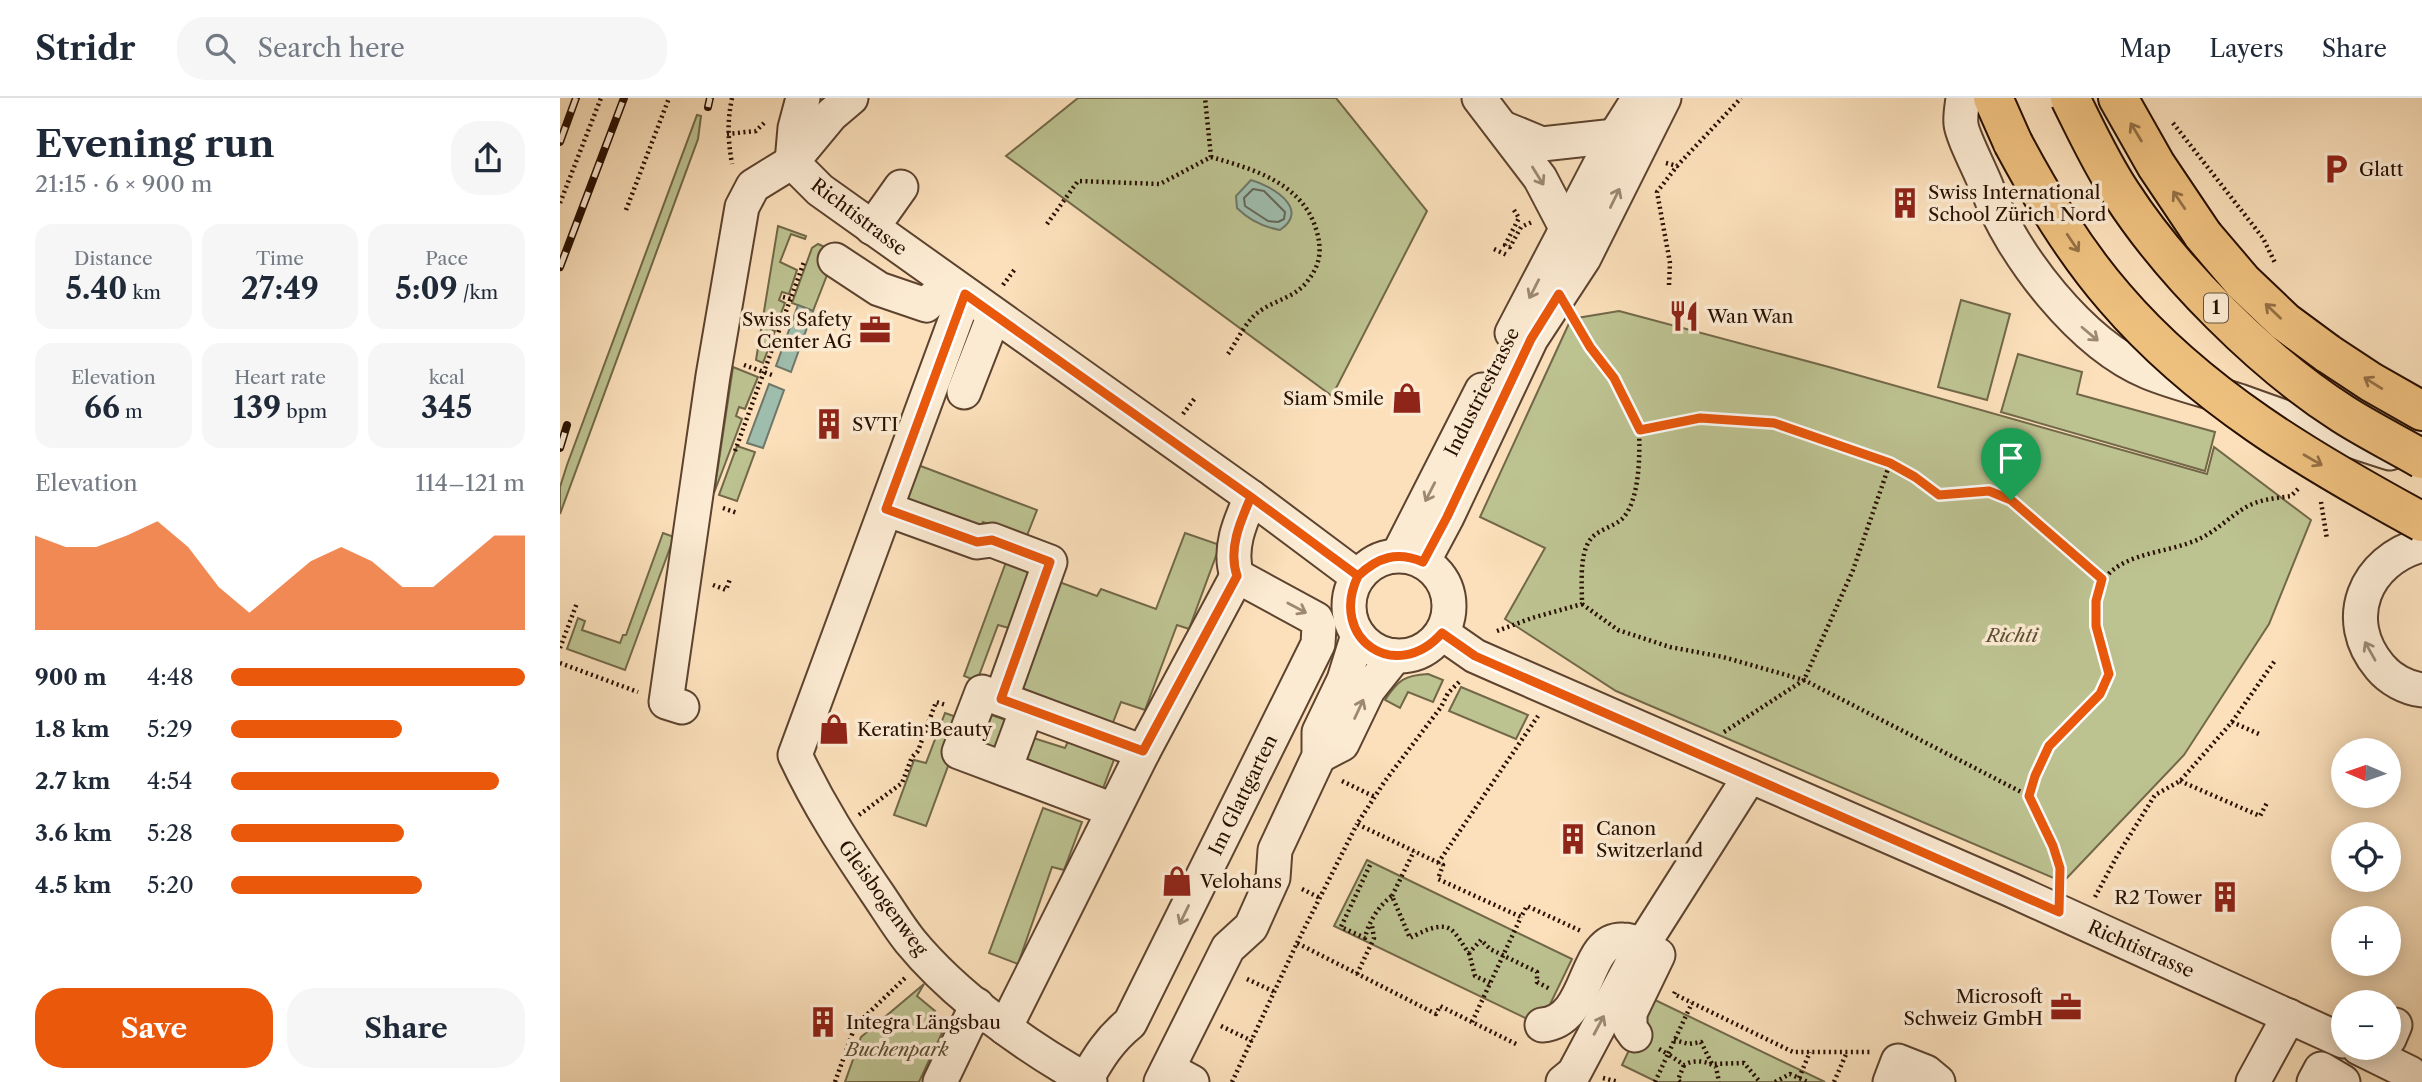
<!DOCTYPE html>
<meta charset="utf-8">
<style>
body{margin:0;font-family:"Libre Caslon Text",serif;background:#f6f6f7;color:#1f2937;height:100vh;display:flex;flex-direction:column;font-size:26px;white-space:nowrap}
*{box-sizing:border-box;margin:0}
p{font-size:23px;color:#747a83}
.icon{flex:none;width:38px;height:38px;fill:none;stroke:currentColor;stroke-width:2;stroke-linecap:round;stroke-linejoin:round}
.map{position:relative;flex:1;overflow:hidden}
.panel{display:flex;flex-direction:column;background:#fff;width:560px}
.panel>*{flex:none}
.needle{width:46px;rotate:272deg}
.controls{position:absolute;left:1771px;top:640px;display:grid;gap:14px}
.controls a{display:grid;place-items:center;width:70px;height:70px;border-radius:50%;background:#fff;box-shadow:0 4px 18px #0003;font-size:35px}
.pin{position:absolute;display:grid;place-items:center;width:60px;height:60px;color:#fff;margin:-72px -30px;border-radius:50% 50% 50% 0;rotate:-45deg;box-shadow:0 0 7px #0007}
.pin .icon{rotate:45deg}
.round{display:grid;place-items:center;flex:none;width:74px;height:74px;border-radius:28px;background:#f6f6f7}
.summary{display:flex;align-items:center;justify-content:space-between;height:119px;padding:0 35px}
h1{font-size:38px;font-weight:700;line-height:52px}
.metrics{display:grid;grid-template-columns:repeat(3,1fr);gap:10px;height:119px;padding:7px 35px}
.metrics div{display:grid;align-content:center;border-radius:18px;background:#f6f6f7;text-align:center}
.metrics b{font-size:30px;font-weight:700}
.metrics small{font-size:19px;font-weight:400}
.metrics p{font-size:19px}
.chart{height:196px;padding:14px 35px}
.chart p{display:flex;justify-content:space-between}
.chart svg{width:100%;height:126px;margin-top:7px;fill:#ea580c;opacity:.7}
.cta{display:flex;gap:14px;margin-top:auto;padding:14px 35px}
.cta a{flex:1;height:80px;border-radius:28px;background:#ea580c;color:#fff;font-size:28px;font-weight:700;line-height:80px;text-align:center}
.cta a+a{background:#f6f6f7;color:#1f2937}
ul{padding:0 35px;list-style:none;font-size:23px}
li{display:grid;grid-template-columns:112px 84px 1fr;align-items:center;height:52px}
li i{height:18px;border-radius:9px;background:#ea580c}
header{display:flex;align-items:center;gap:42px;box-sizing:border-box;height:98px;padding:0 35px;background:#fff;border-bottom:2px solid #e0e1e3}
header strong{font-size:33px}
nav{display:flex;gap:38px;margin-inline-start:auto;font-size:24px}
.search{width:490px;height:63px;background:#f6f6f7;display:flex;align-items:center;gap:18px;box-sizing:border-box;padding:0 24px;border-radius:28px;color:#747a83;font-size:26px}
main{display:flex;flex:1;min-height:0}
.map>svg:first-child{display:block}
.green{fill:#bdc291;stroke:#726848;stroke-width:2}
.water{fill:#9fbdad;stroke:#6f7768;stroke-width:2}
.lines{fill:none;stroke-linecap:round;stroke-linejoin:round}
.shore{stroke:#646656;stroke-width:2}
.minor-casing{stroke:#5d432f;stroke-width:37}
.major-casing{stroke:#280f00;stroke-width:42}
.path{stroke:#280f00;stroke-width:4.5;stroke-dasharray:2 3.5;stroke-linecap:butt}
.minor{stroke:#fcebd3;stroke-width:33}
.major{stroke:#eec07e;stroke-width:38}
.rail-casing{stroke:#280f00;stroke-width:8}
.rail{stroke:#fcebd3;stroke-width:5;stroke-dasharray:16;stroke-linecap:butt}
.major-bridge-casing{stroke:#280f00;stroke-width:42;stroke-linecap:butt}
.major-bridge{stroke:#eec07e;stroke-width:38}
.oneway{stroke:#957045}
.oneway2{stroke:#9d8874}
.route-casing{stroke:#fff;stroke-width:14}
.route{stroke:#ea580c;stroke-width:9}
.labels{text-anchor:middle;dominant-baseline:central;stroke-width:7;stroke-linejoin:round;paint-order:stroke}
.shield{fill:#fcebd3;stroke:#68513f;stroke-width:2}
.shield-label{font-size:18px;font-weight:bold;fill:#280f00}
.poi-label{font-size:19px;fill:#280f00;stroke:#fcebd3;text-anchor:start}
.street-label{font-size:19px;fill:#280f00;stroke:#fcebd3}
.park-label{font-size:19px;font-style:italic;fill:#5c4e33;stroke:#fcebd3}
</style>
<header>
<strong>Stridr</strong>
<div class="search"><svg class="icon" aria-label="search" viewBox="0 0 24 24"><circle cx="10" cy="10" r="6"/><path d="M15 15l6 6"/></svg>Search here</div>
<nav><a>Map</a><a>Layers</a><a>Share</a></nav>
</header>
<main>
<section class="panel">
<div class="summary"><div><h1>Evening run</h1><p>21:15 · 6 × 900 m</p></div><a class="round"><svg class="icon" aria-label="share" viewBox="0 0 24 24"><path d="M12 15V3M7 8l5-5 5 5M5 13v7h14v-7"/></svg></a></div>
<div class="metrics">
<div><p>Distance</p><b>5.40<small> km</small></b></div>
<div><p>Time</p><b>27:49</b></div>
<div><p>Pace</p><b>5:09<small> /km</small></b></div>
</div>
<div class="metrics">
<div><p>Elevation</p><b>66<small> m</small></b></div>
<div><p>Heart rate</p><b>139<small> bpm</small></b></div>
<div><p>kcal</p><b>345</b></div>
</div>
<div class="chart"><p><span>Elevation</span>114–121 m</p>
<svg viewBox="0 0 160 44" preserveAspectRatio="none"><path d="M0 44V11L10 15L20 15L30 11L40 6L50 15L60 29L70 38L80 29L90 20L100 15L110 20L120 29L130 29L140 20L150 11L160 11V44z"/></svg>
</div>
<ul>
<li><b>900 m</b>4:48<i style="width:100%"></i></li>
<li><b>1.8 km</b>5:29<i style="width:58%"></i></li>
<li><b>2.7 km</b>4:54<i style="width:91%"></i></li>
<li><b>3.6 km</b>5:28<i style="width:59%"></i></li>
<li><b>4.5 km</b>5:20<i style="width:65%"></i></li>
</ul>
<div class="cta"><a>Save</a><a>Share</a></div>
</section>
<div class="map">
<svg width="1862" height="984" viewBox="0 0 1862 984">
<rect width="100%" height="100%" fill="#fbe0bb"/>
<filter id="stains"><feTurbulence type="fractalNoise" baseFrequency=".00286" numOctaves="4"/><feColorMatrix values="0 0 0 0 .2 0 0 0 0 .09 0 0 0 0 .02 0 0 0 .5 -.17"/></filter>
<radialGradient id="worn" r=".72"><stop offset=".6" stop-color="#630" stop-opacity="0"/><stop offset="1" stop-color="#630" stop-opacity=".3"/></radialGradient>
<g class="green">
<polygon points="518,0 776,0 867,113 772,298 446,58"/>
<polygon points="137,17 141,18 138,41 0,416 0,389 7,367"/>
<polygon points="218,128 246,138 245,141 231,136 220,164 237,172 229,196 222,194 219,202 225,205 217,225 212,223 209,230 215,233 203,265 196,262"/>
<polygon points="258,146 276,154 253,213 232,205 252,150"/>
<polygon points="1401,202 1450,216 1427,302 1378,289"/>
<polygon points="1059,213 1269,269 1647,376 1654,349 1751,422 1709,526 1624,657 1503,784 1056,593 945,521 985,450 920,419 1011,221"/>
<polygon points="1458,256 1522,274 1517,296 1655,334 1645,373 1441,314"/>
<polygon points="173,269 198,279 185,311 179,309 176,318 182,321 154,395"/>
<polygon points="177,348 195,354 177,403 159,397"/>
<polygon points="358,367 477,412 466,440 423,424 419,434 343,405"/>
<polygon points="103,435 114,439 65,572 7,551 18,520 25,523 22,532 60,545 63,537 66,537"/>
<polygon points="625,435 660,447 629,531 617,527 585,612 561,604 550,632 452,597 494,482 537,498 541,491 596,511"/>
<polygon points="449,456 474,465 449,530 438,527 417,583 404,578"/>
<path d="M868,576L883,582L873,604L848,594L840,610L825,602C838,582 845,577 868,576Z"/>
<polygon points="901,589 968,617 956,641 889,613"/>
<polygon points="420,613 457,626 443,663 407,649"/>
<polygon points="385,615 405,622 366,728 334,717 354,662 366,665"/>
<polygon points="511,637 557,654 540,698 457,667 467,638 505,650"/>
<polygon points="483,710 522,724 504,772 492,769 458,866 429,855"/>
<polygon points="807,762 1012,861 980,927 774,828"/>
<polygon points="364,886 357,898 375,913 368,922 382,935 359,984 285,984 301,939"/>
<polygon points="1093,901 1265,984 1097,984 1062,967"/>
</g>
<g class="water">
<path d="M691,82C712,88 751,111 720,132C703,129 689,122 677,110L676,98Z"/>
<polygon points="238,207 253,213 231,274 216,268"/>
<polygon points="209,286 224,292 203,350 187,345"/>
</g>
<g class="lines">
<polygon class="shore" points="693,91 704,93 725,114 724,121 718,124 708,123 685,108 684,100"/>
<defs>
<g id="minor">
<polyline points="919,0 980,80 1013,143"/>
<path d="M1403,0C1402,9 1400,18 1401,26C1402,38 1422,76 1427,90C1452,157 1521,246 1588,274C1617,286 1649,293 1679,303C1729,321 1779,339 1830,355"/>
<polyline points="943,30 982,46 1055,38"/>
<polyline points="232,64 260,92 691,399 798,479"/>
<polyline points="232,64 235,30 243,0"/>
<polyline points="312,130 341,89"/>
<polyline points="275,162 319,191 366,207 389,185"/>
<path d="M405,196L235,657C259,708 285,748 317,795C328,811 338,828 350,843C395,898 468,950 530,984"/>
<polyline points="952,235 1055,38 1079,0"/>
<polyline points="404,294 434,217"/>
<polyline points="326,411 417,444 432,442 490,464 441,601 583,654"/>
<path d="M1862,447C1805,462 1780,522 1820,569C1830,581 1846,590 1862,592"/>
<polyline points="838,457 922,292"/>
<circle cx="839" cy="508" r="50"/>
<polyline points="863,464 887,419 971,241 1024,160 1104,0"/>
<polyline points="882,535 915,558 940,569 1449,791 1783,943"/>
<polyline points="441,601 422,594 399,654 553,712"/>
<polyline points="122,609 106,604 153,278 182,109 193,88 232,64 271,17 291,0"/>
<polyline points="759,658 782,646 808,592 835,558"/>
<polyline points="445,671 467,611"/>
<path d="M982,927C1032,923 1022,840 1063,842C1075,842 1088,851 1098,857L1070,915V930L1075,937"/>
<polyline points="445,930 583,654 677,478"/>
<polyline points="1829,941 1835,927"/>
<polyline points="1799,950 1850,975 1848,984"/>
<polyline points="608,971 632,984"/>
<path d="M526,982C538,960 550,941 570,925L758,546L759,528L756,521L677,478C668,451 680,424 691,399"/>
<polyline points="380,984 417,907"/>
<polyline points="601,984 668,850 691,829 713,780 715,752 759,658 759,634 784,582 798,537"/>
<polyline points="1003,984 1014,975 1080,851 1190,678"/>
<polyline points="1330,984 1338,963 1366,974 1378,984"/>
<polyline points="1693,984 1729,918"/>
<polyline points="1754,984 1761,971 1783,984"/>
</g>
<g id="major">
<polyline points="1433,0 1453,45"/>
<polyline points="1558,0 1596,67 1643,137"/>
<polyline points="1767,255 1811,284 1862,313"/>
</g>
</defs>
<use href="#minor" class="minor-casing"/>
<use href="#major" class="major-casing"/>
<g class="path">
<path d="M172,0C167,24 168,42 172,66"/>
<polyline points="1613,25 1703,140 1716,167"/>
<polyline points="167,36 196,33 204,25"/>
<path d="M651,59C693,71 742,85 756,131C762,150 761,165 749,181C737,199 717,201 700,213C687,221 677,243 668,256"/>
<polyline points="1106,65 1117,68 1181,0"/>
<polyline points="0,105 41,0"/>
<polyline points="66,112 109,0"/>
<polyline points="954,112 959,120 945,147 950,149 961,129 972,124"/>
<polyline points="487,126 518,83 600,86 651,59 645,0"/>
<polyline points="934,151 949,158"/>
<polyline points="443,187 455,171"/>
<polyline points="1109,187 1110,165 1097,94 1117,68"/>
<polyline points="223,199 231,201"/>
<polyline points="212,226 220,229"/>
<polyline points="1017,226 1030,249 1054,280 1079,332 1140,320 1214,325 1330,365 1355,379 1379,397 1429,392 1451,402 1542,481"/>
<polyline points="184,267 212,277"/>
<polyline points="623,316 635,300"/>
<polyline points="175,353 244,164"/>
<polyline points="1761,404 1767,441"/>
<polyline points="163,410 177,415"/>
<polyline points="153,487 166,492 170,481"/>
<polyline points="1022,506 1058,532 1110,549 1163,559 1244,582 1469,698"/>
<path d="M937,533L972,520L1022,506C1022,488 1019,457 1030,442C1037,432 1053,429 1062,421C1080,403 1080,356 1079,332"/>
<polyline points="0,550 17,505"/>
<polyline points="0,565 78,594"/>
<polyline points="899,584 888,595 881,609 825,683 797,726 883,767 878,781 961,819 967,808 1021,833"/>
<polyline points="1672,624 1716,561"/>
<polyline points="1164,634 1244,582 1293,472 1330,365"/>
<polyline points="782,683 815,699"/>
<polyline points="1620,683 1700,718 1708,703"/>
<polyline points="299,717 342,685 352,659 358,653 376,604 386,607"/>
<polyline points="878,765 978,618"/>
<path d="M810,767L781,829L805,840C808,825 819,807 832,798L850,840C860,835 879,824 890,831C897,835 903,848 909,855L921,842L930,851L977,874V884L990,891"/>
<path d="M1500,780C1500,752 1481,723 1469,698C1479,662 1492,644 1518,618C1526,610 1536,603 1541,595C1558,565 1531,533 1536,501C1545,452 1606,458 1641,440C1658,432 1672,416 1690,407C1703,401 1717,400 1731,398L1738,391"/>
<polyline points="742,791 760,800"/>
<polyline points="832,798 854,753"/>
<polyline points="1535,799 1557,758 1595,697 1620,683 1672,624 1699,636"/>
<polyline points="737,845 797,726"/>
<polyline points="909,855 915,878 930,885"/>
<polyline points="797,876 814,840 812,828"/>
<polyline points="687,881 715,894"/>
<polyline points="1115,894 1114,896 1233,954 1310,954"/>
<polyline points="912,924 961,819"/>
<polyline points="661,928 692,943"/>
<polyline points="1114,942 1129,946 1141,944 1152,966 1184,965 1200,984"/>
<polyline points="1099,951 1108,956 1132,905"/>
<polyline points="1043,980 1059,984"/>
<polyline points="1239,980 1250,954"/>
<polyline points="275,984 295,928 345,880"/>
<polyline points="672,984 737,845 876,916 880,908 958,947"/>
<path d="M1095,984L1108,956L1124,967C1134,961 1147,963 1156,969L1159,984"/>
<polyline points="1120,984 1118,982 1124,967"/>
<polyline points="1215,984 1230,976 1248,984"/>
<polyline points="1274,984 1287,954"/>
</g>
<use href="#minor" class="minor"/>
<use href="#major" class="major"/>
<defs>
<g id="rail">
<polyline points="148,9 150,0"/>
<polyline points="0,44 16,0"/>
<polyline points="0,169 64,0"/>
<polyline points="0,350 7,327"/>
</g>
</defs>
<use href="#rail" class="rail-casing"/>
<use href="#rail" class="rail"/>
<defs>
<g id="major-bridge">
<path d="M1510,0C1526,32 1541,65 1561,95C1612,174 1703,265 1783,316C1808,332 1836,346 1862,361"/>
<path d="M1453,45C1482,99 1514,153 1555,200C1639,298 1750,363 1862,424"/>
<polyline points="1643,137 1683,184 1725,224 1767,255"/>
</g>
</defs>
<use href="#major-bridge" class="major-bridge-casing"/>
<use href="#major-bridge" class="major-bridge"/>
</g>
<defs><path id="oneway-shaft" d="M-6 0H5M1.5-3L5.5 0L1.5 3" fill="none" stroke-width="1.6" stroke-linecap="round" stroke-linejoin="round" transform="scale(1.75)"/></defs>
<g class="oneway">
<use href="#oneway-shaft" transform="translate(1576 34) rotate(-121)"/>
<use href="#oneway-shaft" transform="translate(1619 102) rotate(-124)"/>
<use href="#oneway-shaft" transform="translate(1513 145) rotate(56)"/>
<use href="#oneway-shaft" transform="translate(1713 213) rotate(-136)"/>
<use href="#oneway-shaft" transform="translate(1813 285) rotate(-148)"/>
<use href="#oneway-shaft" transform="translate(1753 362) rotate(30)"/>
</g>
<g class="oneway2">
<use href="#oneway-shaft" transform="translate(978 78) rotate(58)"/>
<use href="#oneway-shaft" transform="translate(1055 100) rotate(-64)"/>
<use href="#oneway-shaft" transform="translate(974 191) rotate(117)"/>
<use href="#oneway-shaft" transform="translate(1530 236) rotate(40)"/>
<use href="#oneway-shaft" transform="translate(870 394) rotate(117)"/>
<use href="#oneway-shaft" transform="translate(737 510) rotate(28)"/>
<use href="#oneway-shaft" transform="translate(1810 553) rotate(-119)"/>
<use href="#oneway-shaft" transform="translate(799 611) rotate(-65)"/>
<use href="#oneway-shaft" transform="translate(624 817) rotate(116)"/>
<use href="#oneway-shaft" transform="translate(1039 927) rotate(-62)"/>
</g>
<g class="lines">
<defs>
<path id="route" d="M1451,402L1429,393L1379,397L1355,379L1330,365L1214,325L1140,320L1080,332L1054,280L1030,249L999,196L971,241L887,419L863,464C837,453 818,459 798,478L691,399L405,196L326,411L417,444L432,442L490,464L441,601L583,653L677,478C668,451 680,424 691,399L798,478C768,541 836,587 882,535L915,558L940,569L1499,814L1500,770L1493,748L1469,698L1475,678L1489,648L1540,596L1549,576L1536,528V503L1542,481L1451,402"/>
</defs>
<use href="#route" class="route-casing"/>
<use href="#route" class="route"/>
</g>
<defs>
<symbol id="parking-bare" viewBox="-9 -9 18 18"><path d="M-3.5-5.5H1a3.5 3.5 0 0 1 0 7H-1V5.5H-3.5ZM-1-3.4V-.6H.8a1.4 1.4 0 0 0 0-2.8Z" fill="#8f2418" stroke="#fcebd3" stroke-width="2.5" paint-order="stroke"/></symbol>
<symbol id="building-bare" viewBox="-9 -9 18 18"><path d="M-4-6H4V6H1V3H-1V6H-4ZM-2.5-4.3h1.7v1.8h-1.7ZM.8-4.3h1.7v1.8H.8ZM-2.5-1h1.7V.8h-1.7ZM.8-1h1.7V.8H.8Z" fill="#8f2418" stroke="#fcebd3" stroke-width="2.5" paint-order="stroke"/></symbol>
<symbol id="restaurant-bare" viewBox="-9 -9 18 18"><path d="M-5-6h1v4h1v-4h1v4h1v-4h1v5L-1.5 .5V6h-2V.5L-5-1ZM5-6V6H3V1.5H1.5Q1.5-4 5-6Z" fill="#8f2418" stroke="#fcebd3" stroke-width="2.5" paint-order="stroke"/></symbol>
<symbol id="office-bare" viewBox="-9 -9 18 18"><path d="M-6-3h4V-5.5h4V-3h4V5H-6ZM-1-4.5V-3h2v-1.5ZM-6 0V1H6V0Z" fill="#8f2418" stroke="#fcebd3" stroke-width="2.5" paint-order="stroke"/></symbol>
<symbol id="shop-bare" viewBox="-9 -9 18 18"><path d="M-5-2.5h2.3a2.7 3.5 0 0 1 5.4 0H5L5.5 6h-11ZM-1.5-2.5h3a1.5 2.3 0 0 0-3 0Z" fill="#8f2418" stroke="#fcebd3" stroke-width="2.5" paint-order="stroke"/></symbol>
</defs>
<g fill-rule="evenodd">
<use href="#parking-bare" x="1754" y="49" width="44" height="44"/>
<use href="#building-bare" x="1323" y="83" width="44" height="44"/>
<use href="#restaurant-bare" x="1102" y="196" width="44" height="44"/>
<use href="#office-bare" x="293" y="210" width="44" height="44"/>
<use href="#shop-bare" x="825" y="278" width="44" height="44"/>
<use href="#building-bare" x="247" y="304" width="44" height="44"/>
<use href="#shop-bare" x="252" y="609" width="44" height="44"/>
<use href="#building-bare" x="991" y="719" width="44" height="44"/>
<use href="#shop-bare" x="595" y="761" width="44" height="44"/>
<use href="#building-bare" x="1643" y="777" width="44" height="44"/>
<use href="#office-bare" x="1484" y="887" width="44" height="44"/>
<use href="#building-bare" x="241" y="902" width="44" height="44"/>
</g>
<g class="labels">
<rect class="shield" x="1644" y="195.5" width="24" height="29" rx="5"/>
<g class="shield-label">
<text x="1656" y="210">1</text>
</g>
<g class="poi-label">
<text x="1799" y="71">Glatt</text>
<text x="1368" y="94">Swiss International<tspan x="1368" dy="22">School Zürich Nord</tspan></text>
<text x="1147" y="218">Wan Wan</text>
<text x="292" y="221" text-anchor="end">Swiss Safety<tspan x="292" dy="22">Center AG</tspan></text>
<text x="824" y="300" text-anchor="end">Siam Smile</text>
<text x="292" y="326">SVTI</text>
<text x="297" y="631">Keratin Beauty</text>
<text x="1036" y="730">Canon<tspan x="1036" dy="22">Switzerland</tspan></text>
<text x="640" y="783">Velohans</text>
<text x="1642" y="799" text-anchor="end">R2 Tower</text>
<text x="1483" y="898" text-anchor="end">Microsoft<tspan x="1483" dy="22">Schweiz GmbH</tspan></text>
<text x="286" y="924">Integra Längsbau</text>
</g>
<g class="street-label">
<text transform="translate(299 119) rotate(37)">Richtistrasse</text>
<text transform="translate(922 294) rotate(-63)">Industriestrasse</text>
<text transform="translate(683 697) rotate(-64)">Im Glattgarten</text>
<text transform="translate(323 800) rotate(54)">Gleisbogenweg</text>
<text transform="translate(1581 851) rotate(24)">Richtistrasse</text>
</g>
<g class="park-label">
<text x="1452" y="537">Richti</text>
<text x="337" y="951">Buchenpark</text>
</g>
</g>
<rect width="100%" height="100%" filter="url(#stains)"/>
<rect width="100%" height="100%" fill="url(#worn)"/>
</svg>
<div class="controls">
<a><svg class="needle" viewBox="-14 -14 28 28"><path d="M0-13l5 13h-10z" fill="#e53935"/><path d="M0 13l5-13h-10z" fill="#747a83"/></svg></a>
<a><svg class="icon" aria-label="locate" viewBox="0 0 24 24"><circle cx="12" cy="12" r="6"/><path d="M12 2v4M12 18v4M2 12h4M18 12h4"/></svg></a>
<a>+</a>
<a>−</a>
</div>
<div class="pin" style="left:1451px;top:402px;background:#1e9e55"><svg class="icon" aria-label="arrive" viewBox="0 0 24 24"><path d="M6 21V4h12l-3 4 3 4H6"/></svg></div>
</div>
</main>
